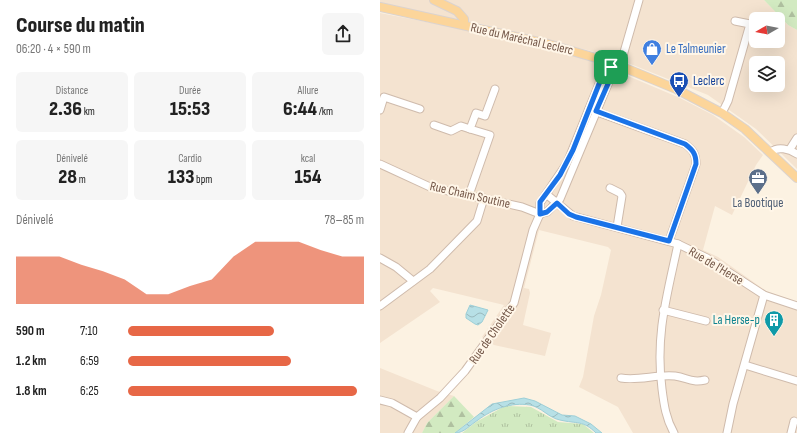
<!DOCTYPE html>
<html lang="fr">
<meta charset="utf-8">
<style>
body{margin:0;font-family:"Sofia Sans Condensed",sans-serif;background:#f6f6f6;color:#222;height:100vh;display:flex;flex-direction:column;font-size:15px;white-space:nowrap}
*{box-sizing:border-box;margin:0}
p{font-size:13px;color:#767676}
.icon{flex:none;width:22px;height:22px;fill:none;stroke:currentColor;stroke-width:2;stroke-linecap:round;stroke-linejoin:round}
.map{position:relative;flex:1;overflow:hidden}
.sheet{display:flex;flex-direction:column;background:#fff;width:380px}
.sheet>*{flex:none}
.needle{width:26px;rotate:261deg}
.tools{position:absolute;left:369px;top:12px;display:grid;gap:8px}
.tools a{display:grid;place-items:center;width:36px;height:36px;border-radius:6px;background:#fff;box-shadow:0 4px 16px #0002;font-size:20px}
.pin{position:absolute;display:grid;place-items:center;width:34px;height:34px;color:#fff;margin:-17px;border-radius:8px;box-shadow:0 2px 6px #0006}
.round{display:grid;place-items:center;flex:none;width:42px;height:42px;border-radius:6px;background:#f6f6f6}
.headline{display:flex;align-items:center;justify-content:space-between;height:68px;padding:0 16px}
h1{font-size:22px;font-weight:800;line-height:30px}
.metrics{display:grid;grid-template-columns:repeat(3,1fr);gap:6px;height:68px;padding:4px 16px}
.metrics div{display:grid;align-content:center;border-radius:6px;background:#f6f6f6;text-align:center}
.metrics b{font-size:20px;font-weight:800}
.metrics small{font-size:11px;font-weight:400}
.metrics p{font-size:11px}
.chart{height:112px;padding:8px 16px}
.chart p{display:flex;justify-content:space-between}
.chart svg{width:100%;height:72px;margin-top:4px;fill:#e76746;opacity:.7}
ul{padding:0 16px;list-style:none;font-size:13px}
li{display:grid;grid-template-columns:64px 48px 1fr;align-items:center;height:30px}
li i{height:10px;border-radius:5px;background:#e76746}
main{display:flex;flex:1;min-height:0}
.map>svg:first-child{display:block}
.residential{fill:#f4e3d0;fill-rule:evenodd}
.grass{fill:url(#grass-tufts)}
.forest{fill:url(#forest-firs)}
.water{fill:url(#water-waves);stroke:#9dcfd7}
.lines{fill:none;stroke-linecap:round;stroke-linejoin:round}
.minor-casing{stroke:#cfbbac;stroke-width:9}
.major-casing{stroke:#dbd3cf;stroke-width:10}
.minor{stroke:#fff;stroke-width:7}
.major{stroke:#fcd59a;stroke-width:8}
.route-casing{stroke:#fff;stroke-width:8}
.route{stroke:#1a73e8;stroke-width:5}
.labels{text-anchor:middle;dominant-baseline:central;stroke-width:4;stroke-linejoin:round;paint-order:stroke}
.street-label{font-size:13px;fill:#745748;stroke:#fff6e8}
.shop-label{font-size:13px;fill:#366cbe;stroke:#fff6e8;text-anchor:start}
.transit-label{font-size:13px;fill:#164399;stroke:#fff6e8;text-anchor:start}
.service-label{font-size:13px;fill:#4e5e75;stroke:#fff6e8}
.culture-label{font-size:13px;fill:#0d838f;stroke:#fff6e8;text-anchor:end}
</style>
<main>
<section class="sheet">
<div class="headline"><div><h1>Course du matin</h1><p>06:20 · 4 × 590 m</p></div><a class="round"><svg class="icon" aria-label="share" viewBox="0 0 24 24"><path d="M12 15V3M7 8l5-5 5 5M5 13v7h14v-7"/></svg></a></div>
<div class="metrics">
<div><p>Distance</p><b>2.36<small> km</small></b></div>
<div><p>Durée</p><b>15:53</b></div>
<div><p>Allure</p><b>6:44<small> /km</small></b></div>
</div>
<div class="metrics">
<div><p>Dénivelé</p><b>28<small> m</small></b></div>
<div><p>Cardio</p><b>133<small> bpm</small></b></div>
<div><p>kcal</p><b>154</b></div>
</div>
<div class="chart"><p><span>Dénivelé</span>78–85 m</p>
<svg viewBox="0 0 160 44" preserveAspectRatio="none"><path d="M0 44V15L10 15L20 15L30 20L40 24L50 29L60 38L70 38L80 33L90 29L100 15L110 6L120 6L130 6L140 11L150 15L160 15V44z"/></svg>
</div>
<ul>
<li><b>590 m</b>7:10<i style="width:62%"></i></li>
<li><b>1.2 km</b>6:59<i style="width:69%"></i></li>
<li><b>1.8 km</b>6:25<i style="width:97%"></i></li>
</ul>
</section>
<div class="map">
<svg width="417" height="433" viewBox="0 0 417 433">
<defs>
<pattern id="grass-tufts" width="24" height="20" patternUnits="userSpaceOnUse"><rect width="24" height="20" fill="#d2eac1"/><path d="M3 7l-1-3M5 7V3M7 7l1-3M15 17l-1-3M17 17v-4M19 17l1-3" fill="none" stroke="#afc09f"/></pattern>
<pattern id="forest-firs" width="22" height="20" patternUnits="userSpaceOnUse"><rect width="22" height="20" fill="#d2eac1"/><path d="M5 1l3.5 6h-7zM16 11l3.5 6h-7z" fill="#afc09f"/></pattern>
<pattern id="water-waves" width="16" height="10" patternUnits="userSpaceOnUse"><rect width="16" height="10" fill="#b7e0e6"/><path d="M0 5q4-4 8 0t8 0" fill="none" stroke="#99b8bc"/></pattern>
</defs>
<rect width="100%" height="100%" fill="#fcf2e2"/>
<g class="residential">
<path d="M0,0H384L408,25L417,30V169L376,129L328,95L253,65L211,51L97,23L0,4ZM376,19H398V41H376ZM376,63H398V85H376Z"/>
<polygon points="0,13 67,26 183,52 222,65 300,98 333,115 364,137 383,155 376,165 352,215 335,206 323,250 338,257 389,293 417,303 417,433 253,433 238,407 199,387 203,377 214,316 221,295 231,250 228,247 159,230 144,288 149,289 150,293 143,325 171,333 165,356 114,345 102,337 124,305 53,288 50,291 60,302 0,343"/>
<polygon points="0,368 57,391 74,396 47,423 42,433 0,433"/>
</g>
<polygon class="grass" points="125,406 151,407 178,422 203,424 214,433 82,433 96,422"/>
<g class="forest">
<polygon points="384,0 417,0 417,30 408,25"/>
<polygon points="74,396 94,417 75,433 42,433 47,423"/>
</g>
<g class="water">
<polygon points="90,305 108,310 102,322 98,325 95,324 86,318 86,314"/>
<path d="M144,398L155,401L182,415L195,416L211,424L222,433H216C203,420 197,424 180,420C169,418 161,407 150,405C131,402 113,409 98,420C90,425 84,433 75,433L112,404Z"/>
</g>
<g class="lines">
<defs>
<g id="minor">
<polyline points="240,66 259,0"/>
<path d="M209,109L305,144C313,150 316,154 316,164L289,241"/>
<polyline points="0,110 4,97 40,109"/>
<polyline points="342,113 348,101 370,24 355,21"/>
<polyline points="54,125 71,131 81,126 90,129"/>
<polyline points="410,149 417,138"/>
<path d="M391,152C398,146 409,149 417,154"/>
<polyline points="0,164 50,187 142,207 160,214"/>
<polyline points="230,188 240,193 242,196 237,227"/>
<polyline points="166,194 193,216 298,244 327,258 384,295 417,306"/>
<polyline points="89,195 110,135 90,129 96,113 105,116 115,89"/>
<polyline points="160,214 167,212 180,199 231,77 231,67"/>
<polyline points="0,258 16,267 33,281"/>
<polyline points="0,306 50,269 97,221 104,198"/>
<polyline points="283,310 326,321"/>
<polyline points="365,365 417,381"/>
<path d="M241,378C259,381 277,374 295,376C308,378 312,383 325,380"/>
<polyline points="0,400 12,403 37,417"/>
<polyline points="28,433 37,417 60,398 85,371 134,303 153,230 160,214 160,203 187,163 223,74 233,63"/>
<path d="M294,433C286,419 284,405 282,389C275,335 287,296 298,244"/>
<polyline points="347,433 353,404 384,295"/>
<polyline points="411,433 414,421"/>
</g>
<g id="major">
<polyline points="54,0 77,11 84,19 84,25"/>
<polyline points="0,7 168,44 233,63 296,89 342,113 365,129 417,178"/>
</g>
</defs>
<use href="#minor" class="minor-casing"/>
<use href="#major" class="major-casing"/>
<use href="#minor" class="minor"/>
<use href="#major" class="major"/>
</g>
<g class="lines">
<defs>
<path id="route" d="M231,67V77L216,111L305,144C313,150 316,154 316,164L289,241L196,217L189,214L177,203L167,212L160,214V202L180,175L193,150L223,74Z"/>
</defs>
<use href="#route" class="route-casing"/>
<use href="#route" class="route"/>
</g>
<defs>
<symbol id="shop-pin" viewBox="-11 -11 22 30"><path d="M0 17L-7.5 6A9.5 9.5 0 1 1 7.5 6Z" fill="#3f7fe0" stroke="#fff6e8"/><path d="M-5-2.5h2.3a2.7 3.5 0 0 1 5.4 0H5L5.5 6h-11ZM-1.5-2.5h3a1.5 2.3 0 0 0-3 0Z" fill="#fff"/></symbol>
<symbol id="bus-pin" viewBox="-11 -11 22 30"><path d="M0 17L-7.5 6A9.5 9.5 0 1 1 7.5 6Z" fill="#1a4fb4" stroke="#fff6e8"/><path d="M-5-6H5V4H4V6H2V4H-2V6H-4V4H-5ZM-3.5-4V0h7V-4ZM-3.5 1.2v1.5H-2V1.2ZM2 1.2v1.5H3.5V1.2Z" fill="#fff"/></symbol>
<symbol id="office-pin" viewBox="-11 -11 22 30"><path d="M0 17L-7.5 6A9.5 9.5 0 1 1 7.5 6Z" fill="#5c6f8a" stroke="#fff6e8"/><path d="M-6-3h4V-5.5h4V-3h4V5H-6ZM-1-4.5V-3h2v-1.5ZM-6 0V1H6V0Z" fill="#fff"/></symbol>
<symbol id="building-pin" viewBox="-11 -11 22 30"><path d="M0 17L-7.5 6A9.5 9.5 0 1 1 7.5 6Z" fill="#0f9aa8" stroke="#fff6e8"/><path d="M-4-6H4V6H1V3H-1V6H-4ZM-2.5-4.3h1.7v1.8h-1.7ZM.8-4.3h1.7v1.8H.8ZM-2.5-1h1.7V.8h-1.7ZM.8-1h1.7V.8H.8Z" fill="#fff"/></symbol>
</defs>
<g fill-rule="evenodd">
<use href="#shop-pin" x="261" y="38" width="22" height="30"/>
<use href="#bus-pin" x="288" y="70" width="22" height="30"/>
<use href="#office-pin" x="367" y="167" width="22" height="30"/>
<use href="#building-pin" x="383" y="309" width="22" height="30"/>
</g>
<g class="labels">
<g class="street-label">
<text transform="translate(142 39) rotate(13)">Rue du Maréchal Leclerc</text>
<text transform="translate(90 195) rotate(13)">Rue Chaim Soutine</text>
<text transform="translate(336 266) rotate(31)">Rue de l'Herse</text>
<text transform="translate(112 334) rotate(-55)">Rue de Cholette</text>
</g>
<g class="shop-label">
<text x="286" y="49">Le Talmeunier</text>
</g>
<g class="transit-label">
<text x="313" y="81">Leclerc</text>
</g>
<g class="service-label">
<text x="378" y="203">La Bootique</text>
</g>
<g class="culture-label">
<text x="380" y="320">La Herse-p</text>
</g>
</g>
</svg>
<div class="tools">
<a><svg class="needle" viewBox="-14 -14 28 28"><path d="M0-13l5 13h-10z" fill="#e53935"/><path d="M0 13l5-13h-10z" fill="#767676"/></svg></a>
<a><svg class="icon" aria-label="layers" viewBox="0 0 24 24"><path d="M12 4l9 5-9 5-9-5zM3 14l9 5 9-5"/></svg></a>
</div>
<div class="pin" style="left:231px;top:67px;background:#1e9e55"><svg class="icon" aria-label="arrive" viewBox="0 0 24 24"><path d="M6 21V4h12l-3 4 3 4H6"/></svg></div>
</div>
</main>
